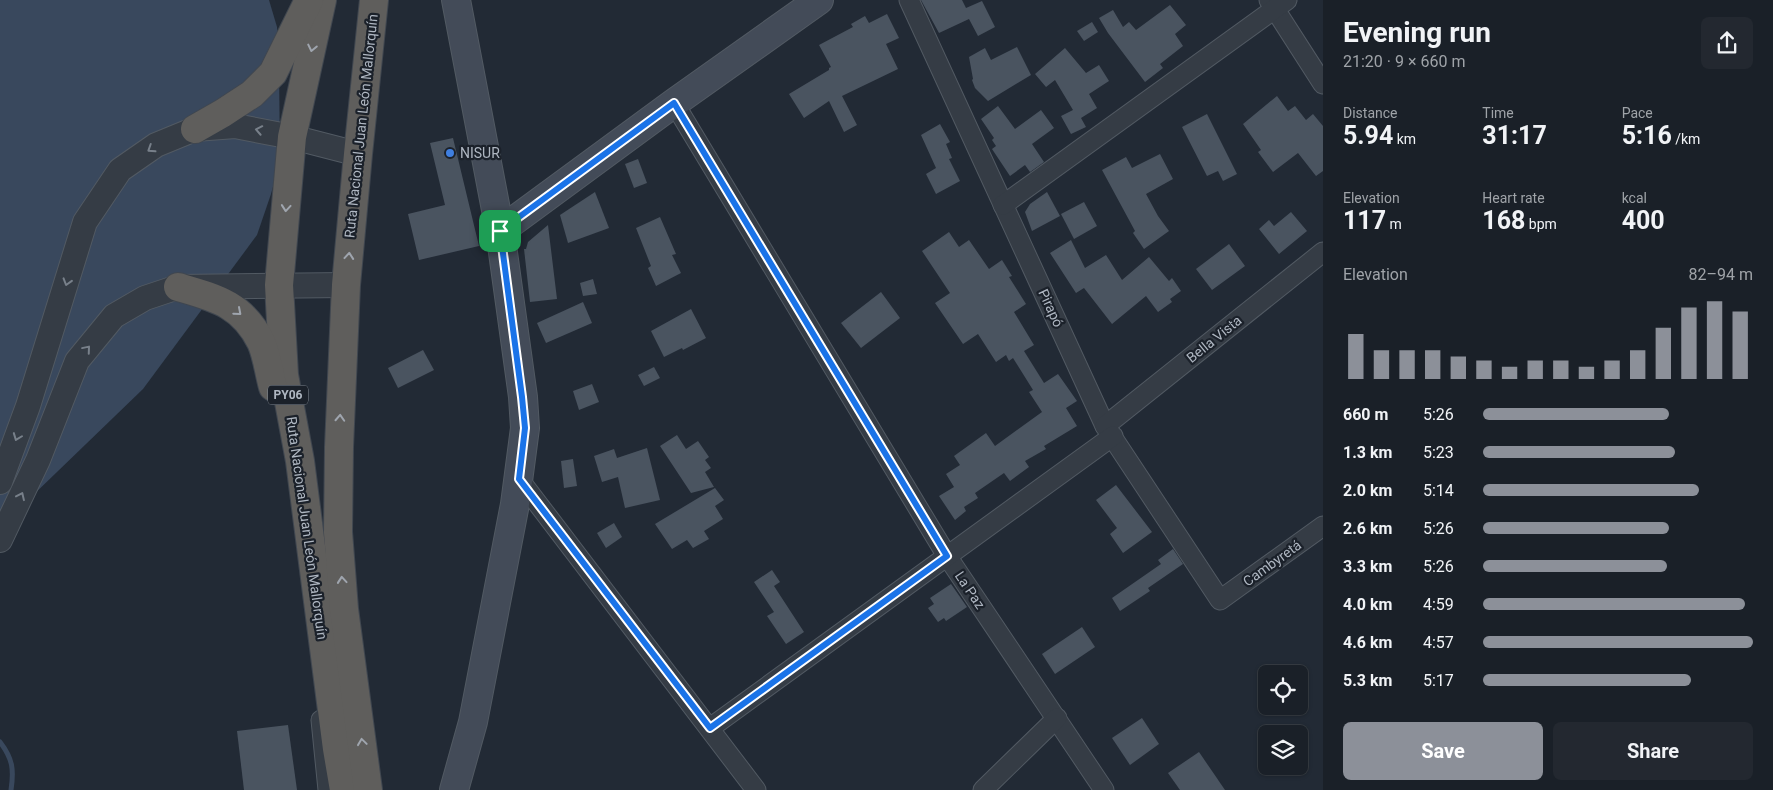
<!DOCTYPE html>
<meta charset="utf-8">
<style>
body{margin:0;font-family:Roboto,sans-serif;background:#232830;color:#f1f3f6;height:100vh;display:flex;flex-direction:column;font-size:19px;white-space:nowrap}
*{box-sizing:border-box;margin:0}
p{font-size:16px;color:#9fa3a8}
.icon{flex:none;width:28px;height:28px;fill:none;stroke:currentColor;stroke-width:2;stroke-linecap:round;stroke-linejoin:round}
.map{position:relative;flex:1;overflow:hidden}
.panel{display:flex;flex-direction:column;background:#1a2028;width:450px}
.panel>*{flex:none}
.buttons{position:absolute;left:1258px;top:665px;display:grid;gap:10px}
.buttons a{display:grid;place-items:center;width:50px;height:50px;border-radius:8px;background:#1a2028;box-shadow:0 1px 4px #0004,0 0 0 1px #383e45;font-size:25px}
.pin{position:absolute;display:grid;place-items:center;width:42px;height:42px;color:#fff;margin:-21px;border-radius:10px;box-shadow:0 2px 8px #0006}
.round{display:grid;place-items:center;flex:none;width:52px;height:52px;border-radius:8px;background:#232830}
.head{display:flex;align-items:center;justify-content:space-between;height:85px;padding:0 20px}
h1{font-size:28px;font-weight:700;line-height:38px}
.metrics{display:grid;grid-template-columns:repeat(3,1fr);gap:8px;height:85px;padding:5px 20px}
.metrics div{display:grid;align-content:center}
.metrics b{font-size:25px;font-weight:700}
.metrics small{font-size:14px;font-weight:400}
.metrics p{font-size:14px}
.chart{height:140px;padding:10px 20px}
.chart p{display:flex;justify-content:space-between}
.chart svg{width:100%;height:90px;margin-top:5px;stroke:#8c9099;stroke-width:6}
.button{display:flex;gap:10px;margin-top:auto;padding:10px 20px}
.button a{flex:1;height:58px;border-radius:8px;background:#8c9099;color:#fff;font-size:20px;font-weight:700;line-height:58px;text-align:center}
.button a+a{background:#232830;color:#f1f3f6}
ul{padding:0 20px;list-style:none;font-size:16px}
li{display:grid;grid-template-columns:80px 60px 1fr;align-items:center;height:38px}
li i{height:12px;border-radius:6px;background:#8c9099}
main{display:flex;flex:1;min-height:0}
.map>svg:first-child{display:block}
.water{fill:#39485d}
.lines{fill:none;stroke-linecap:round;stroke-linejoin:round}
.stream{stroke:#39485d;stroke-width:5}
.building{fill:#4a5460}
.minor-casing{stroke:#525a63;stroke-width:21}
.tertiary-casing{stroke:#525a63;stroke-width:26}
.secondary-casing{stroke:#525a63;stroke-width:30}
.trunk-casing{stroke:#404750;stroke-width:30}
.minor{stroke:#353c45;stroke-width:19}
.tertiary{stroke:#353c45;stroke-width:24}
.secondary{stroke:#434b58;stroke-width:28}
.trunk{stroke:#5f5e5c;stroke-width:28}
.oneway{stroke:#9fa5ae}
.oneway2{stroke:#78808a}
.route-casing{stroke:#fff;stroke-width:10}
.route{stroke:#1a73e8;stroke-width:6}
.shop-dot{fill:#3f7fe0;stroke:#1b212a;stroke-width:2}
.labels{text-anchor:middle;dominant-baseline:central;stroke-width:4.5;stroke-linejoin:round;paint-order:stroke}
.shield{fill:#1b212a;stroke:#838a94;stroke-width:1}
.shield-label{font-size:12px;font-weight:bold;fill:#afb7c2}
.street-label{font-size:14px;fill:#afb7c2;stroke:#1b212a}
.poi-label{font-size:14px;fill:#afb7c2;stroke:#1b212a;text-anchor:start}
</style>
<main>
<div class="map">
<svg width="1323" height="790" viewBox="0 0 1323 790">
<rect width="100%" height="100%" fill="#222a35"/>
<polygon class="water" points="0,0 269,0 277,27 279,69 280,160 271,194 257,235 143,389 0,527"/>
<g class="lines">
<path class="stream" d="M0,742C13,759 14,770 11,790"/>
</g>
<g class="building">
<polygon points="921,0 962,0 966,8 982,1 995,27 978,36 969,19 939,33"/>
<polygon points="1170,5 1186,25 1175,34 1183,46 1160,64 1163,68 1145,82 1108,33 1099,18 1113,10 1123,27 1129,22 1136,30"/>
<polygon points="887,14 899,38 886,44 898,69 842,96 857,125 844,132 829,101 804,118 789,94 829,70 829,68 831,67 819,45 853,27 851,24 865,16 869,23"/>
<polygon points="1092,22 1098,32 1084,41 1077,31"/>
<polygon points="1017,47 1031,75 988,101 975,88 972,80 973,79 969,57 985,48 991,60"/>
<polygon points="1065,48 1086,73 1099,65 1109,81 1089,94 1097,108 1081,118 1086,127 1071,134 1061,116 1073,110 1055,80 1046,87 1035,74"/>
<polygon points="1277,96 1288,111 1295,106 1306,120 1313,114 1323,126 1323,171 1316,176 1298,153 1273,172 1258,152 1261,150 1243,124"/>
<polygon points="998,106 1015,129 1041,110 1054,128 1032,144 1044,162 1030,172 1025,165 1010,176 992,149 996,146 992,140 994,138 981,119"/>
<polygon points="1207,114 1237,174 1223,181 1218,171 1207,176 1182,127"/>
<polygon points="940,124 950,142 946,144 952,158 949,159 960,181 936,194 926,174 936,168 921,135"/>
<polygon points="453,138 479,246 419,260 408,214 445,205 430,143"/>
<polygon points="1160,154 1173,179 1146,194 1158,216 1169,231 1144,249 1133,233 1135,231 1102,170 1126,157 1132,168"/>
<polygon points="638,159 647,183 634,188 625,164"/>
<polygon points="595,192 609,228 568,243 560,215"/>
<polygon points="1047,192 1060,216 1032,231 1025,212 1030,204"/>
<polygon points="1084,202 1097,226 1074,239 1061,214"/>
<polygon points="1291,212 1307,231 1279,254 1259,229 1269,220 1274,226"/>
<polygon points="660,217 676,254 672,255 681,273 656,286 648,268 651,266 636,228"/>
<polygon points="548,225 557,299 530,302 524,249 526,249 528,242"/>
<polygon points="949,232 959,247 969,240 989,269 1002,260 1012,276 1009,277 1026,304 1014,312 1034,345 1024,351 1044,383 1058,374 1077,401 1066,408 1077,426 1044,446 1046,449 1025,461 1029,467 1010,481 1004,473 975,493 978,498 964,507 966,511 955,520 939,496 954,487 946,474 960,465 954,456 986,433 995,446 1042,412 1029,392 1033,390 1013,358 1009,361 1006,355 996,362 978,334 963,344 935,303 950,293 922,251"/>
<polygon points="1071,240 1085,268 1106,255 1122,280 1149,257 1169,281 1172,278 1181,291 1170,299 1172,302 1158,312 1146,296 1112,324 1084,288 1076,293 1050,253"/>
<polygon points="1229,244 1245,266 1212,290 1196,269"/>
<polygon points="593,279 597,294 583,296 580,283"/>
<polygon points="881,292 900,318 861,348 841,323"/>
<polygon points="583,302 592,323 546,343 537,323"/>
<polygon points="691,309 706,338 683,350 682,348 664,357 651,331"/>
<polygon points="423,350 434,370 398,388 388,368"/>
<polygon points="654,367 660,378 644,386 638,375"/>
<polygon points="592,384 599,402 579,410 573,391"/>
<polygon points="677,435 686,449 698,441 709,457 705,460 711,468 705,472 714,487 691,493 660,446"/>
<polygon points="647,448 660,500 625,508 618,477 602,482 594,456 614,449 617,458"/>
<polygon points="573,459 577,486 564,488 561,461"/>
<polygon points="1116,485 1152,532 1123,553 1110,534 1117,528 1096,500"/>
<polygon points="715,488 724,500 715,506 723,519 704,531 709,539 693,548 687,540 672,549 655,524"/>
<polygon points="614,523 622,537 606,548 597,533"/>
<polygon points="1173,549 1183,564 1148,588 1150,591 1120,611 1112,598 1161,564 1158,560"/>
<polygon points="772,570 780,582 774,586 804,632 786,644 767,616 774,612 754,582"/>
<polygon points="951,584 967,607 946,621 944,618 938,622 928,608 934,604 930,598"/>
<polygon points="1082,627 1095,647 1055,674 1042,654"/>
<polygon points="1142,718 1159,744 1130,765 1112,738"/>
<polygon points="288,725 297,790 244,790 237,731"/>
<polygon points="1199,752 1225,790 1180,790 1168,773"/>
</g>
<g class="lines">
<defs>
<g id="minor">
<polyline points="909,0 1105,426 1220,600 1323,526"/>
<polyline points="1269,0 1323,84"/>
<polyline points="674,103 947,556 1104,790"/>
<polyline points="1003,205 1287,0"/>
<polyline points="1105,426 1323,252"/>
<polyline points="519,479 756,790"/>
<polyline points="321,720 328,790"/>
<polyline points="710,728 1113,436"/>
<polyline points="983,790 1057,718"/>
</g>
<g id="tertiary">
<polyline points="0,482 28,406 85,222 120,170 156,145 195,129 235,126 292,137 358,154"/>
<polyline points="0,540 38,460 77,361 114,316 145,298 178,287 346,285"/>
</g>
<g id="secondary">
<polyline points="500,231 674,103 819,0"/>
<polyline points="454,790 473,722 515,504 525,428 523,397 500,231 456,0"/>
</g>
<g id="trunk">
<polyline points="322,0 292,137 279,285 284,375 300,461 337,749 344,790"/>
<polyline points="195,129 223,113 252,94 273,73 309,0"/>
<path d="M178,287C216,298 242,304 261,342C267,355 269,373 273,387"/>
<polyline points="368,790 344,609 338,532 339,447 346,285 358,154 374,0"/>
</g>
</defs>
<use href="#minor" class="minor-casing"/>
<use href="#tertiary" class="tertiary-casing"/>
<use href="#secondary" class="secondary-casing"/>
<use href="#trunk" class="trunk-casing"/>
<use href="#minor" class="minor"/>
<use href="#tertiary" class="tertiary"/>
<use href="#secondary" class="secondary"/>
<use href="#trunk" class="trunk"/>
</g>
<defs><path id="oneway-chevron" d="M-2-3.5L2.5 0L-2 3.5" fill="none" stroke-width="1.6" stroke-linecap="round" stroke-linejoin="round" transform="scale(1.25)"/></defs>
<g class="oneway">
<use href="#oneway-chevron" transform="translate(312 48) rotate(102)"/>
<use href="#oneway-chevron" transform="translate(286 208) rotate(95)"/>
<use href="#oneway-chevron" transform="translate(349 256) rotate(-85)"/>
<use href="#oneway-chevron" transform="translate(238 312) rotate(41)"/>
<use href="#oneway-chevron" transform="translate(340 418) rotate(-87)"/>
<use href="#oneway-chevron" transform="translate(342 580) rotate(-95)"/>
<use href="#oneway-chevron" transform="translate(362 742) rotate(-98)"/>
</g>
<g class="oneway2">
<use href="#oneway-chevron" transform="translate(259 130) rotate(-169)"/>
<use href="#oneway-chevron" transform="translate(151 149) rotate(147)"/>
<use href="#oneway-chevron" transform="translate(67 282) rotate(107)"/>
<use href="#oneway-chevron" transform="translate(87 349) rotate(-50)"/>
<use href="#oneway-chevron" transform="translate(17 437) rotate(111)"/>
<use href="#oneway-chevron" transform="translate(21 496) rotate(-65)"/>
</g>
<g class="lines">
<defs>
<polygon id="route" points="674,103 947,556 710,728 519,479 525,428 522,397 500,231"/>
</defs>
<use href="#route" class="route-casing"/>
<use href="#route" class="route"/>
</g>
<circle class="shop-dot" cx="450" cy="153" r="5"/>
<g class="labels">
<rect class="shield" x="268" y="385.5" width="40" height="19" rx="4"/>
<g class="shield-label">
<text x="288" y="395">PY06</text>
</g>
<g class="street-label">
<text transform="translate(361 126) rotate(-84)">Ruta Nacional Juan León Mallorquín</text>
<text transform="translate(1051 308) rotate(65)">Pirapó</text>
<text transform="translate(1214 339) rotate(-39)">Bella Vista</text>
<text transform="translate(307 528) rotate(82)">Ruta Nacional Juan León Mallorquín</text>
<text transform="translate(1272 563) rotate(-36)">Cambyretá</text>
<text transform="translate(970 590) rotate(56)">La Paz</text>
</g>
<g class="poi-label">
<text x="460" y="153">NISUR</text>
</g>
</g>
</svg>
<div class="buttons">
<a><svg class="icon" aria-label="locate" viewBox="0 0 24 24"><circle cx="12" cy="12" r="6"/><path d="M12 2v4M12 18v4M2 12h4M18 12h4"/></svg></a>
<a><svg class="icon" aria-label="layers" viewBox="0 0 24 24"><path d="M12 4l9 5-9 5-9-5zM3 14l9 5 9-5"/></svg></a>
</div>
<div class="pin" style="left:500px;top:231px;background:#1e9e55"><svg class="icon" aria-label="arrive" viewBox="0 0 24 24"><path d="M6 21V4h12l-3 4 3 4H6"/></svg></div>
</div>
<section class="panel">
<div class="head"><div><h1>Evening run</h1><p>21:20 · 9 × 660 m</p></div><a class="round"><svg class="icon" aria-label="share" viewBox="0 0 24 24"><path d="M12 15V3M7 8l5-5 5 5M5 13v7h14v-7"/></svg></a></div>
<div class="metrics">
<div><p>Distance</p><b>5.94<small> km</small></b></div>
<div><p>Time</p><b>31:17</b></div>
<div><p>Pace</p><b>5:16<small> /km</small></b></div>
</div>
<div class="metrics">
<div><p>Elevation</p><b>117<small> m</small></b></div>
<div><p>Heart rate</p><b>168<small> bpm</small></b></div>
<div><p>kcal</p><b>400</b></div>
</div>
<div class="chart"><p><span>Elevation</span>82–94 m</p>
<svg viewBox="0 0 160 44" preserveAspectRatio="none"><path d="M5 44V22M15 44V30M25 44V30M35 44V30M45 44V33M55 44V35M65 44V38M75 44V35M85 44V35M95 44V38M105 44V35M115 44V30M125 44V19M135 44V9M145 44V6M155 44V11"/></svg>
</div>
<ul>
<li><b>660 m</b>5:26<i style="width:69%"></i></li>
<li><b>1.3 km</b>5:23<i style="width:71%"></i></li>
<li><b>2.0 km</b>5:14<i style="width:80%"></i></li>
<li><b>2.6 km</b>5:26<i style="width:69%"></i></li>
<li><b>3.3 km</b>5:26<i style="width:68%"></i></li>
<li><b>4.0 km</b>4:59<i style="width:97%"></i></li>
<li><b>4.6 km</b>4:57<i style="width:100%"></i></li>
<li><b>5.3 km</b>5:17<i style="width:77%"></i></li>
</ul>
<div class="button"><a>Save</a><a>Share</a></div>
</section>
</main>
